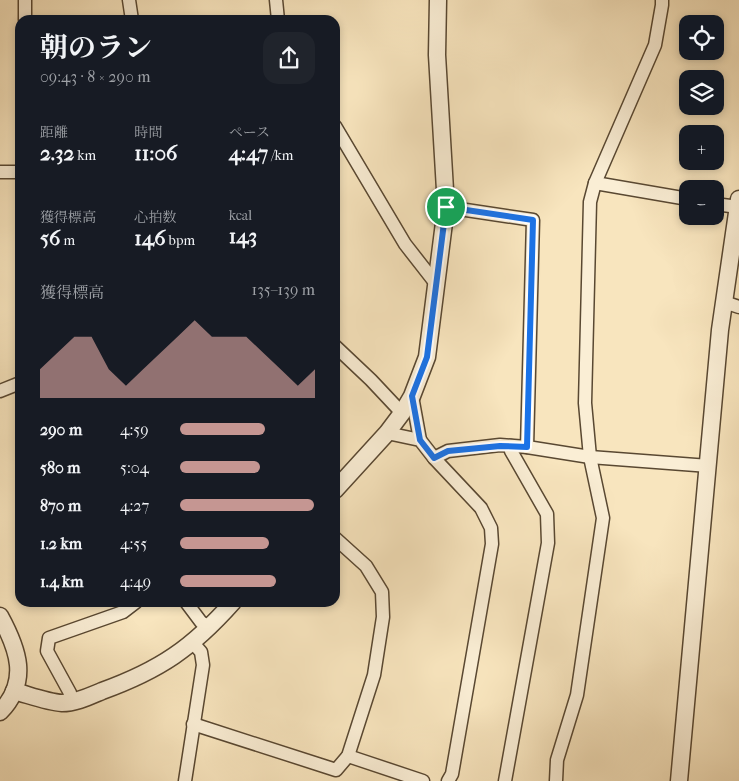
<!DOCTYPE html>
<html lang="ja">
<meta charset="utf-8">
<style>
body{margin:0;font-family:"IM FELL French Canon","Noto Serif JP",serif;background:#20242c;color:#f1f3f6;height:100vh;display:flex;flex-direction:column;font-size:19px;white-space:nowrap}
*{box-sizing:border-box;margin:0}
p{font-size:16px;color:#9ea1a6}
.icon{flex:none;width:28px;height:28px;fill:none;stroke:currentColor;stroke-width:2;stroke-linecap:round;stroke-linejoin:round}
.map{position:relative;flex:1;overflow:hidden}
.side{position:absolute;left:15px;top:15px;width:325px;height:592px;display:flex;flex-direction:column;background:#171b24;border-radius:15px;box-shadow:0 2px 8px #0003}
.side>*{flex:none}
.buttons{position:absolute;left:679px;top:15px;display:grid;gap:10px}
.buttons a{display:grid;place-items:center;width:45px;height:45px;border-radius:10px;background:#171b24;box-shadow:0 2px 8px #0003;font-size:25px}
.pin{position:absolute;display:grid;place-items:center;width:42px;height:42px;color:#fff;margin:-21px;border:2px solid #fff;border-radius:50%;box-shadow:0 1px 5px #0007}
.round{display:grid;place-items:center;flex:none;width:52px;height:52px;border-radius:15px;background:#20242c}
.overview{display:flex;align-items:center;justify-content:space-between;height:85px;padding:0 25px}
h1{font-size:28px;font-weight:700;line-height:38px}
.stats{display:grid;grid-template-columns:repeat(3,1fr);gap:8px;height:85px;padding:5px 25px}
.stats div{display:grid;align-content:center}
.stats b{font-size:21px;font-weight:700}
.stats small{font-size:14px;font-weight:400}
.stats p{font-size:14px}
.chart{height:140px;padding:10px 25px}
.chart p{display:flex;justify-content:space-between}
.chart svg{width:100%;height:90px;margin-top:5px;fill:#c59692;opacity:.7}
ul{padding:0 25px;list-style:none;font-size:16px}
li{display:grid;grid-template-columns:80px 60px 1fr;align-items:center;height:38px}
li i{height:12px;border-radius:6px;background:#c59692}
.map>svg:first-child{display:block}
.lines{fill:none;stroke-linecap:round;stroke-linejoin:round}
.minor-casing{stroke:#594832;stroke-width:15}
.tertiary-casing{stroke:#594832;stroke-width:19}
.minor{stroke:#faeed5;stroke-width:12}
.tertiary{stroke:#faeed5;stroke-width:16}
.route-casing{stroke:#fff;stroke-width:10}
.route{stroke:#1a73e8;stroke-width:6}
</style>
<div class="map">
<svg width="739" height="781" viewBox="0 0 739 781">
<rect width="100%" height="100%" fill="#f8e5be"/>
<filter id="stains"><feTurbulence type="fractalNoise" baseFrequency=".004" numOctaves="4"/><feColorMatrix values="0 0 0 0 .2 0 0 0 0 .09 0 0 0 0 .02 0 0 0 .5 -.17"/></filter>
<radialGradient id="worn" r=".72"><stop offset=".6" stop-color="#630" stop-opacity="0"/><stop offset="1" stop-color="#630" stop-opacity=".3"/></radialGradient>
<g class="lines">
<defs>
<g id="minor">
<polyline points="25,0 25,20"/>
<polyline points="129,0 132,20"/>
<polyline points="276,0 278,20"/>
<polyline points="335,126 405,244 437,285"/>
<polyline points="0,172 20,172"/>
<polyline points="595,183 688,199"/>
<polyline points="715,204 738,207"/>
<polyline points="446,207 533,220 527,447"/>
<polyline points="724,302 739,307"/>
<polyline points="335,346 371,380 402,413"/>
<polyline points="0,391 20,383"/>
<polyline points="412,396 420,440"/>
<polyline points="387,433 420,440 434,458 481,508 491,528 492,544 452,774 448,781"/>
<polyline points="434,458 448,451 500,445 527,447 590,457 709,466"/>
<polyline points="186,602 201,622 210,628"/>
<polyline points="72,701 70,693 47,651 49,638 123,612 136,602"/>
<polyline points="193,724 336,770 348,756 374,675 383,617 382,592 366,566 335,538"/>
<polyline points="348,756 423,781"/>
<polyline points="185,781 203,665 201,652 193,643"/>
<polyline points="505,781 548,543 547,514 511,451 511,446"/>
<polyline points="556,781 557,760 577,695 603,518 590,457 585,403 590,202 595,183 655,45 662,5 662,0"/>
</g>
<g id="tertiary">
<polyline points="335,490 387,433 402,413 412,396 427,357 446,207 437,55 438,0"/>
<path d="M0,616C18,649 30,681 0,712"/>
<path d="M14,691C29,695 47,702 62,703C76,703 90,696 102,691C160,670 192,648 233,602"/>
<polyline points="679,781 720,330 739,199"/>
</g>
</defs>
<use href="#minor" class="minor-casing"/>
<use href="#tertiary" class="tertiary-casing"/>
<use href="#minor" class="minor"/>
<use href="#tertiary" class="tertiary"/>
</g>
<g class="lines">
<defs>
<polygon id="route" points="446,207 533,220 527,447 500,446 448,451 434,458 420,440 412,396 427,357"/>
</defs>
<use href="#route" class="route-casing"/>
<use href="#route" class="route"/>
</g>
<rect width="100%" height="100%" filter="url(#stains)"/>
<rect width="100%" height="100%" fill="url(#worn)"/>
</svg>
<div class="buttons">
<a><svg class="icon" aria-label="locate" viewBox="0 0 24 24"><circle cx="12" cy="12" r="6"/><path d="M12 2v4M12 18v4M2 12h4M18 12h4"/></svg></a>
<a><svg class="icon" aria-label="layers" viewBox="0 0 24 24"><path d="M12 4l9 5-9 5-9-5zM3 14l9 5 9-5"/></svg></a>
<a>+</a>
<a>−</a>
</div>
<div class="pin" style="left:446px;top:207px;background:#1e9e55"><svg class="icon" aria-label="arrive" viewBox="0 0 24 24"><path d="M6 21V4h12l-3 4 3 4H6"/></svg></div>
<section class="side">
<div class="overview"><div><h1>朝のラン</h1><p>09:43 · 8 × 290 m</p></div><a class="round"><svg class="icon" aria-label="share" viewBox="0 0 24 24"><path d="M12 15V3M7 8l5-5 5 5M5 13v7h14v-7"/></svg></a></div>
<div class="stats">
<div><p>距離</p><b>2.32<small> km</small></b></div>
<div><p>時間</p><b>11:06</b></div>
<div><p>ペース</p><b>4:47<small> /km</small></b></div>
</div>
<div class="stats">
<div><p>獲得標高</p><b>56<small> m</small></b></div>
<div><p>心拍数</p><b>146<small> bpm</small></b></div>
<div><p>kcal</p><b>143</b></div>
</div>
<div class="chart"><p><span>獲得標高</span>135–139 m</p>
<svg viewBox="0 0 160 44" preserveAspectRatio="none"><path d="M0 44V30L10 22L20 14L30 14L40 30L50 38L60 30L70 22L80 14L90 6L100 14L110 14L120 14L130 22L140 30L150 38L160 30V44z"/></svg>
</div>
<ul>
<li><b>290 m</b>4:59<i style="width:63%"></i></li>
<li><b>580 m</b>5:04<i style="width:59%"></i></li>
<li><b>870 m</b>4:27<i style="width:99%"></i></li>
<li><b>1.2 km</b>4:55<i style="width:66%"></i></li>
<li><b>1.4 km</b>4:49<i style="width:71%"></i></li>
</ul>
</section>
</div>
